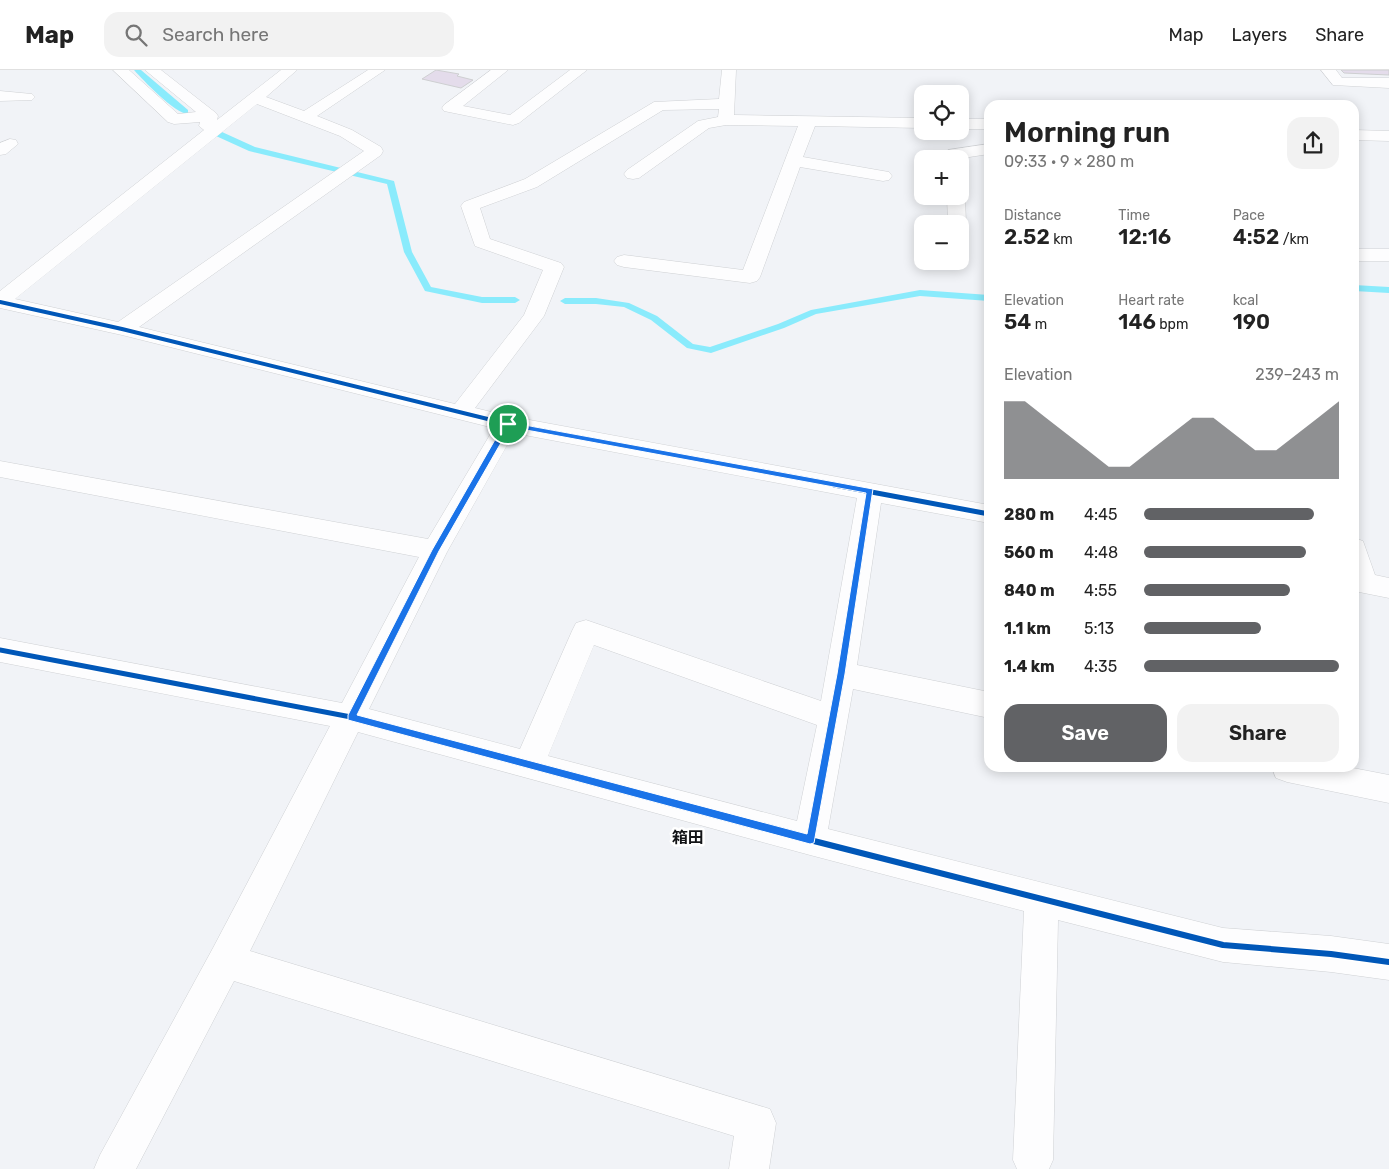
<!DOCTYPE html>
<meta charset="utf-8">
<style>
body{margin:0;font-family:Rubik,"Noto Sans JP",sans-serif;background:#f2f2f2;color:#222;height:100vh;display:flex;flex-direction:column;font-size:19px;white-space:nowrap}
*{box-sizing:border-box;margin:0}
p{font-size:16px;color:#767676}
.icon{flex:none;width:28px;height:28px;fill:none;stroke:currentColor;stroke-width:2;stroke-linecap:round;stroke-linejoin:round}
.map{position:relative;flex:1;overflow:hidden}
.panel{position:absolute;left:984px;top:30px;width:375px;height:672px;display:flex;flex-direction:column;background:#fff;border-radius:15px;box-shadow:0 2px 12px #0003}
.panel>*{flex:none}
.fabs{position:absolute;left:914px;top:15px;display:grid;gap:10px}
.fabs a{display:grid;place-items:center;width:55px;height:55px;border-radius:10px;background:#fff;box-shadow:0 2px 12px #0003;font-size:25px}
.pin{position:absolute;display:grid;place-items:center;width:42px;height:42px;color:#fff;margin:-21px;border:2px solid #fff;border-radius:50%;box-shadow:0 1px 5px #0007}
.round{display:grid;place-items:center;flex:none;width:52px;height:52px;border-radius:15px;background:#f2f2f2}
.summary{display:flex;align-items:center;justify-content:space-between;height:85px;padding:0 20px}
h1{font-size:28px;font-weight:600;line-height:38px}
.figures{display:grid;grid-template-columns:repeat(3,1fr);gap:8px;height:85px;padding:5px 20px}
.figures div{display:grid;align-content:center}
.figures b{font-size:21px;font-weight:600}
.figures small{font-size:14px;font-weight:400}
.figures p{font-size:14px}
.chart{height:140px;padding:10px 20px}
.chart p{display:flex;justify-content:space-between}
.chart svg{width:100%;height:90px;margin-top:5px;fill:#616265;opacity:.7}
.cta{display:flex;gap:10px;margin-top:auto;padding:10px 20px}
.cta a{flex:1;height:58px;border-radius:15px;background:#616265;color:#fff;font-size:20px;font-weight:600;line-height:58px;text-align:center}
.cta a+a{background:#f2f2f2;color:#222}
ul{padding:0 20px;list-style:none;font-size:16px}
li{display:grid;grid-template-columns:80px 60px 1fr;align-items:center;height:38px}
li i{height:12px;border-radius:6px;background:#616265}
header{display:flex;align-items:center;gap:30px;box-sizing:border-box;height:70px;padding:0 25px;background:#fff;border-bottom:1px solid #e0e0e0}
header strong{font-size:24px}
nav{display:flex;gap:28px;margin-inline-start:auto;font-size:18px}
.search{width:350px;height:45px;background:#f2f2f2;display:flex;align-items:center;gap:12px;box-sizing:border-box;padding:0 18px;border-radius:15px;color:#767676;font-size:19px}
.map>svg:first-child{display:block}
.lines{fill:none;stroke-linecap:round;stroke-linejoin:round}
.stream{fill:#8aebfc;fill-rule:evenodd}
.building{fill:#e4dceb;stroke:#cecfd1}
.minor-casing{stroke:#cfd1d4;stroke-width:1}
.minor{fill:#fdfdfe;fill-rule:evenodd}
.cycleway-far2-casing{stroke:#fff;stroke-width:6}
.cycleway-far1-casing{stroke:#fff;stroke-width:8}
.cycleway-casing{stroke:#fff;stroke-width:9}
.cycleway-far2{stroke:#0057b8;stroke-width:4}
.cycleway-far1{stroke:#0057b8;stroke-width:5}
.cycleway{stroke:#0057b8;stroke-width:6}
.route{fill:#1a73e8;stroke:#fff;fill-rule:evenodd}
.labels{text-anchor:middle;dominant-baseline:central;stroke-width:5;stroke-linejoin:round;paint-order:stroke}
.quarter-label{font-size:16px;font-weight:bold;fill:#131417;stroke:#fff}
</style>
<header>
<strong>Map</strong>
<div class="search"><svg class="icon" aria-label="search" viewBox="0 0 24 24"><circle cx="10" cy="10" r="6"/><path d="M15 15l6 6"/></svg>Search here</div>
<nav><a>Map</a><a>Layers</a><a>Share</a></nav>
</header>
<div class="map">
<svg width="1389" height="1099" viewBox="0 0 1389 1099">
<rect width="100%" height="100%" fill="#f1f3f7"/>
<g class="lines">
<g class="stream">
<path d="M134,0H141L188,40V44C175,44 143,10 134,0Z"/>
<polygon points="216,62 222,62 255,77 394,111 412,182 431,217 482,227 515,227 520,230 515,233 482,233 425,221 404,182 387,114 249,81 216,66"/>
<polygon points="1354,215 1389,217 1389,223 1354,221"/>
<polygon points="920,220 989,225 989,231 920,226 816,244 784,258 711,283 687,278 651,250 624,237 596,234 565,234 560,231 565,228 596,228 629,233 657,246 693,274 710,277 778,254 811,240"/>
</g>
</g>
<g class="building">
<polygon points="436,0 459,4 457,6 473,10 461,18 422,9"/>
<polygon points="1341,0 1389,0 1389,5 1344,3"/>
</g>
<g class="lines">
<defs>
<g id="minor">
<path d="M113,0H129L178,44L196,42L145,0H161L216,43L218,46L217,50L281,0H297L266,27L304,41L368,0H385L317,46L352,60L381,77L383,81L381,85L139,257L455,334L524,245L543,200L475,176L461,136L464,132L525,109L654,32L719,29L722,0H736L734,45L922,48V58L815,56L803,87L883,101L889,102L892,106L889,110L883,111L800,97L760,207L757,211L750,213L624,197L617,195L614,191L617,187L624,185L743,200L798,56L726,55L709,58L639,108L633,109L627,108L624,104L627,100L698,51L718,47L719,39L663,40L537,117L480,138L490,169L561,193L564,197L544,246L475,338L508,346L989,435V453L881,433L857,595L989,622V648L853,619L828,759L1223,858L1331,866L1389,874V910L1331,902L1223,892L1058,850L1053,1090L1049,1099H1017L1013,1090L1024,841L810,785L358,662L250,881L770,1039L776,1053L769,1099H729L734,1066L234,911L136,1099H94L100,1085L213,878L330,656L0,592V568L342,633L419,487L0,407V391L428,469L494,358L122,265L0,238V221L204,60L199,56L200,52L174,54L168,52ZM257,34L340,66L364,81L118,252L15,229ZM514,363L857,428L821,631L586,550L576,553L572,561L520,679L369,639L447,482ZM594,575L817,655L797,751L548,686Z"/>
<polygon points="491,0 508,0 463,36 510,45 570,0 587,0 519,53 513,55 444,41 442,38 444,35"/>
<polygon points="1321,0 1336,0 1342,8 1389,8 1389,18 1333,15"/>
<polygon points="0,21 32,24 35,27 32,30 0,31"/>
<rect x="960" y="49" width="29" height="10"/>
<polygon points="1354,60 1389,61 1389,71 1354,70"/>
<polygon points="10,69 16,70 18,74 6,84 0,85 0,73"/>
<polygon points="989,74 989,84 963,88 960,93 960,89 947,89 946,84 948,80"/>
<polygon points="960,122 965,126 966,154 960,159 960,154 948,154 947,126 960,126"/>
<rect x="1354" y="179" width="35" height="12"/>
<polygon points="1354,468 1363,471 1375,505 1389,508 1389,528 1354,521"/>
<polygon points="1272,698 1353,698 1389,705 1389,733 1287,712 1276,708"/>
</g>
</defs>
<use href="#minor" class="minor-casing"/>
<use href="#minor" class="minor"/>
<defs>
<polyline id="cycleway-far2" points="0,232 122,259 508,354 841,416"/>
<g id="cycleway-far1">
<polyline points="834,415 989,444"/>
<polyline points="0,580 351,647 607,716"/>
</g>
<polyline id="cycleway" points="603,714 810,770 1223,875 1331,884 1389,892"/>
</defs>
<use href="#cycleway-far2" class="cycleway-far2-casing"/>
<use href="#cycleway-far1" class="cycleway-far1-casing"/>
<use href="#cycleway" class="cycleway-casing"/>
<use href="#cycleway-far2" class="cycleway-far2"/>
<use href="#cycleway-far1" class="cycleway-far1"/>
<use href="#cycleway" class="cycleway"/>
</g>
<path class="route" d="M508,352L873,419L845,604L814,773L810,774L348,650V645L432,480L504,354ZM510,357L866,423L837,604L807,764L357,645L439,481Z"/>
<g class="labels">
<g class="quarter-label">
<text x="688" y="767">箱田</text>
</g>
</g>
</svg>
<div class="fabs">
<a><svg class="icon" aria-label="locate" viewBox="0 0 24 24"><circle cx="12" cy="12" r="6"/><path d="M12 2v4M12 18v4M2 12h4M18 12h4"/></svg></a>
<a>+</a>
<a>−</a>
</div>
<div class="pin" style="left:508px;top:354px;background:#1e9e55"><svg class="icon" aria-label="arrive" viewBox="0 0 24 24"><path d="M6 21V4h12l-3 4 3 4H6"/></svg></div>
<section class="panel">
<div class="summary"><div><h1>Morning run</h1><p>09:33 · 9 × 280 m</p></div><a class="round"><svg class="icon" aria-label="share" viewBox="0 0 24 24"><path d="M12 15V3M7 8l5-5 5 5M5 13v7h14v-7"/></svg></a></div>
<div class="figures">
<div><p>Distance</p><b>2.52<small> km</small></b></div>
<div><p>Time</p><b>12:16</b></div>
<div><p>Pace</p><b>4:52<small> /km</small></b></div>
</div>
<div class="figures">
<div><p>Elevation</p><b>54<small> m</small></b></div>
<div><p>Heart rate</p><b>146<small> bpm</small></b></div>
<div><p>kcal</p><b>190</b></div>
</div>
<div class="chart"><p><span>Elevation</span>239–243 m</p>
<svg viewBox="0 0 160 44" preserveAspectRatio="none"><path d="M0 44V6L10 6L20 14L30 22L40 30L50 38L60 38L70 30L80 22L90 14L100 14L110 22L120 30L130 30L140 22L150 14L160 6V44z"/></svg>
</div>
<ul>
<li><b>280 m</b>4:45<i style="width:87%"></i></li>
<li><b>560 m</b>4:48<i style="width:83%"></i></li>
<li><b>840 m</b>4:55<i style="width:75%"></i></li>
<li><b>1.1 km</b>5:13<i style="width:60%"></i></li>
<li><b>1.4 km</b>4:35<i style="width:100%"></i></li>
</ul>
<div class="cta"><a>Save</a><a>Share</a></div>
</section>
</div>
